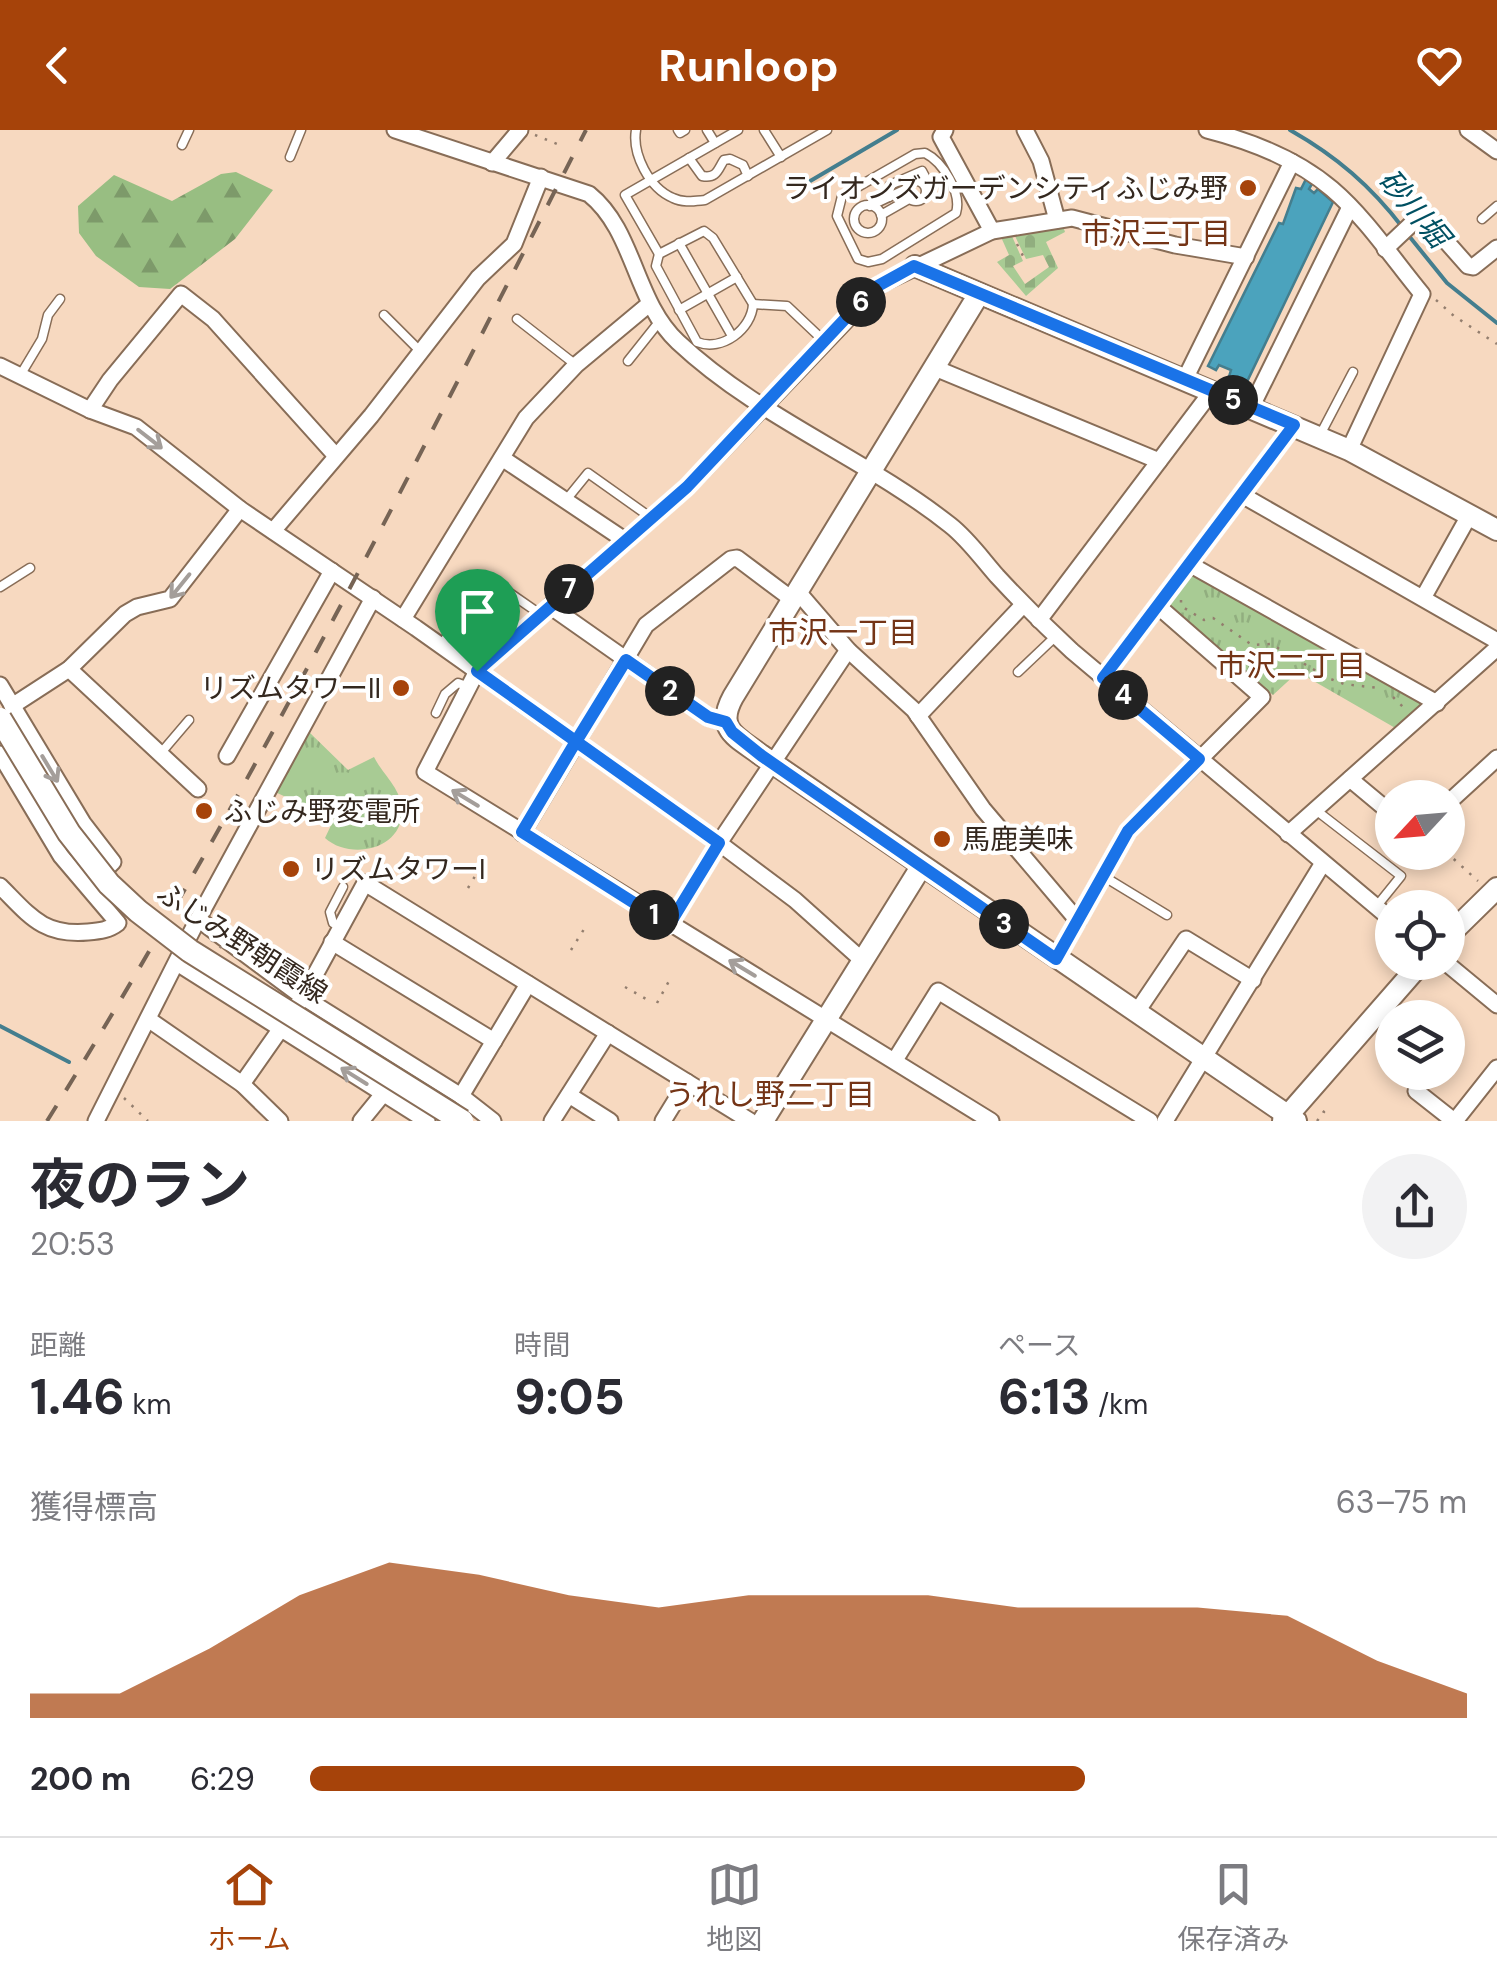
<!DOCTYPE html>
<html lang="ja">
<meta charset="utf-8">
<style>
body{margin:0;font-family:"DM Sans","Noto Sans JP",sans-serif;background:#f2f2f3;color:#2b2b33;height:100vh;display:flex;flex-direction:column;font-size:38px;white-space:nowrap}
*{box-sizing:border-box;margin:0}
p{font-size:32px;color:#7c7c81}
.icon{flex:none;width:55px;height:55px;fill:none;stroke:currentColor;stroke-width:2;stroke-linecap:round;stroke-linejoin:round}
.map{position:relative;height:991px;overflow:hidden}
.details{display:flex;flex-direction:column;background:#fff;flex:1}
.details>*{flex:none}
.needle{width:65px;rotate:244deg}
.buttons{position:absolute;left:1375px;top:650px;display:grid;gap:20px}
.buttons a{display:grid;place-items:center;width:90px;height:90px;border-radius:50%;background:#fff;box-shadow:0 5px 15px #0003;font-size:50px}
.pin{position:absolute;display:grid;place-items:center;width:85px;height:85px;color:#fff;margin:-102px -42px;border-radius:50% 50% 50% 0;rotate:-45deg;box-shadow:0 0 10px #0007}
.pin .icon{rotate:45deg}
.km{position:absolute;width:50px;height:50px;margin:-25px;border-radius:50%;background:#222;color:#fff;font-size:28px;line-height:50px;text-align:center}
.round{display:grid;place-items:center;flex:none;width:105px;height:105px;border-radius:52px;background:#f2f2f3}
.overview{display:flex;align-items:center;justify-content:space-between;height:170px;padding:0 30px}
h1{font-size:55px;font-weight:700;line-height:75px}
.stats{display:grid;grid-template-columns:repeat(3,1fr);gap:15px;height:170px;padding:10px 30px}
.stats div{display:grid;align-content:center}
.stats b{font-size:50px;font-weight:700}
.stats small{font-size:28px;font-weight:400}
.stats p{font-size:28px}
.chart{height:280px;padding:20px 30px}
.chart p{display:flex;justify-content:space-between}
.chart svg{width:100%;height:180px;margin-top:10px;fill:#a6430a;opacity:.7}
ul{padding:0 30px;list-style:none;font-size:32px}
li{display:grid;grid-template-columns:160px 120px 1fr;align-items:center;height:75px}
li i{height:25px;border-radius:12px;background:#a6430a}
header{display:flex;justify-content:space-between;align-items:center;height:130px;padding:0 30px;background:#a6430a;color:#fff;font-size:45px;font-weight:700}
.tabs{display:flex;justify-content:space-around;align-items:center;height:140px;border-top:2px solid #e1e1e2;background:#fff;font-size:28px;color:#7c7c81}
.tabs a{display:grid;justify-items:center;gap:5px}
.tabs .selected{color:#a6430a}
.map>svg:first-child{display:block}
.forest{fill:url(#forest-firs)}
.cemetery{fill:url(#cemetery-stones)}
.park{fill:url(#park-tufts)}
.water{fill:#4ba3bd;stroke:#447e8e;stroke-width:2.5}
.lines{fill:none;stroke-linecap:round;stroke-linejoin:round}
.stream{stroke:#447e8e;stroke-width:4}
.service-casing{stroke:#886d57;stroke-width:11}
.minor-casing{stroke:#886d57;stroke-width:19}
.tertiary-casing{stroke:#886d57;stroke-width:24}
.path{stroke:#937e6e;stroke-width:2.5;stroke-dasharray:2.5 8;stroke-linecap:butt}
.service{stroke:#fff;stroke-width:8}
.minor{stroke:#fff;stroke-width:15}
.tertiary{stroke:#fff;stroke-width:20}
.rail{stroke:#766455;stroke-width:4;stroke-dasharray:18 18;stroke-linecap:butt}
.secondary-bridge-casing{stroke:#886d57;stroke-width:26;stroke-linecap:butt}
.path-bridge{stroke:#937e6e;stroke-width:2.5;stroke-dasharray:2.5 8;stroke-linecap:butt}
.secondary-bridge{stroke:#fff;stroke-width:22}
.oneway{stroke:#a49e9a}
.route-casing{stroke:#fff;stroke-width:20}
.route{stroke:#1a73e8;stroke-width:12}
.poi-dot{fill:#a6430a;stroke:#fff;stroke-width:4}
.labels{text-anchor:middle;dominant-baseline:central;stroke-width:8;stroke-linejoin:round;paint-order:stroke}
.poi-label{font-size:28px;fill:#34281f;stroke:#fff;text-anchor:start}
.street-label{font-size:28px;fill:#34281f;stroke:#fff}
.water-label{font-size:30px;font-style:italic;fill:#005062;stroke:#fff}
.neighbourhood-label{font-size:30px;fill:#743416;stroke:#fff}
</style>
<header><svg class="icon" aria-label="back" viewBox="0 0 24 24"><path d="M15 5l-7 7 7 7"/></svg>Runloop<svg class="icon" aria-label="heart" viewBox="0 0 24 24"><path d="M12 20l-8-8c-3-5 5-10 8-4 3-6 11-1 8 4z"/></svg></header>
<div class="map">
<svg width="1497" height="991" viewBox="0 0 1497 991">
<defs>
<pattern id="forest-firs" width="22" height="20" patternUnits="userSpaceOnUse" patternTransform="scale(2.5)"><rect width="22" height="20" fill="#98be82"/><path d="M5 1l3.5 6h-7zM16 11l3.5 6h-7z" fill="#7d9a6a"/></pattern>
<pattern id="cemetery-stones" width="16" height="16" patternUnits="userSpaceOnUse" patternTransform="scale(2.5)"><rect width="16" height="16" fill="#a8cb94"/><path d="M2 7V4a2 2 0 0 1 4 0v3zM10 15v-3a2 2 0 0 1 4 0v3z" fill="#91ae7f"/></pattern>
<pattern id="park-tufts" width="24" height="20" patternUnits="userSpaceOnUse" patternTransform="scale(2.5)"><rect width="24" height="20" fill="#a8cb94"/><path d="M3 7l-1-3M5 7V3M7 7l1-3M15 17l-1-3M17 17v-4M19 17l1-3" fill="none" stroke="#91ae7f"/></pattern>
</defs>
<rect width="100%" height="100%" fill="#f7d9c0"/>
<polygon class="forest" points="236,42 273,60 235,109 170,159 139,157 96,126 79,103 78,76 114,45 172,71 221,44"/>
<polygon class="cemetery" points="1063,96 1065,102 1046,112 1058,138 1026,166 997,132 1009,125 1001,107 1011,104 1023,131 1013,136 1025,154 1049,137 1043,125 1026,129 1014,104"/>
<g class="park">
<polygon points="1193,442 1421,569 1422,575 1397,599 1298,542 1273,565 1171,478 1171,472"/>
<path d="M307,600L348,640L374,627C383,645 402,659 402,681C402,721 349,730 325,708L334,689L275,662Z"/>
</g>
<polygon class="water" points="1306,49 1312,54 1309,59 1314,63 1318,59 1333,72 1244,258 1228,250 1231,240 1219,235 1216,240 1208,236 1279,93 1283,94 1296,58 1301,59"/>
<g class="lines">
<g class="stream">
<path d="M1290,0C1336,26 1371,56 1403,98"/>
<polyline points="800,57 897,0"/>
<polyline points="1409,106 1447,153 1497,193"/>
<polyline points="0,896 69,932"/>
</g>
<defs>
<g id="service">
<path d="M636,0C632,24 649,58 673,68C683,73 694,71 705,70L827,0"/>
<polyline points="678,0 680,3 685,0"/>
<polyline points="707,0 715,13"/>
<polyline points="764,0 781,27"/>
<polyline points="182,15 189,0"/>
<path d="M925,23C943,32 962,63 956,83L882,129L868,132L858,129L837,86L842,66L915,24Z"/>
<polyline points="290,27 301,0"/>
<path d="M689,28L702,46C717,49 718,39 724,30L730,29L743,35L748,46"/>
<circle cx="916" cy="61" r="10"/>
<polyline points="889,67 890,55 922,41 930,56 947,46"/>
<circle cx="868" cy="89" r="14"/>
<polyline points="870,76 906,59"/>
<polyline points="881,85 909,69"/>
<polyline points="1482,89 1497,76"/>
<path d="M704,101L713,108L753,174C752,199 722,222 697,212L656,136L659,124Z"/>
<polyline points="679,113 732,206"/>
<polyline points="659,124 625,65 738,0"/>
<polyline points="753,174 787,176 824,211"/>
<polyline points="679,180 737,147"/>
<polyline points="384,185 420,221"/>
<polyline points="517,189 576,235"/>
<polyline points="628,231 659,192"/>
<polyline points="21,244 42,209 48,185 60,169"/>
<polyline points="1319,307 1353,242"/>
<polyline points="566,370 588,343 650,387"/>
<polyline points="0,457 30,438"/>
<polyline points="441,515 486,451 491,450 540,484"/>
<polyline points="1018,542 1056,506"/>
<polyline points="436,583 445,564 458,553 469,557"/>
<polyline points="160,624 189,590"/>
<polyline points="1317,681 1401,746 1376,777"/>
<polyline points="1103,746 1167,785"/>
<polyline points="340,797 333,793 330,782 343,757"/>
</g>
<g id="minor">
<path d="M395,0L589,64C635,101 634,171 678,212C759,288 864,327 950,395C968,409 982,429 997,446C1021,472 1046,497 1072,521L1392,790"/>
<polyline points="945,0 941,7 992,101"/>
<polyline points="1025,0 1041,31 1057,90"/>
<path d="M1207,0C1250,11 1297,29 1332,59C1366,88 1393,129 1422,164L1349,320"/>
<polyline points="1468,0 1497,21"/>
<polyline points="492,33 520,0"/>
<polyline points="1385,119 1422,84 1468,136 1473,137 1497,118"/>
<polyline points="0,236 90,280 136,297 240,379 416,498 719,713 795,770 862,830"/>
<polyline points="935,238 1159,331"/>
<polyline points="1185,249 1292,32"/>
<polyline points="1251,278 1350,77"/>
<polyline points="90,280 110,250 181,164 213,189 336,326"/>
<polyline points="502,328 626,411"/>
<polyline points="1242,365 1497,511"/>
<polyline points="273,401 371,286 478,148 514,114 541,47"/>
<polyline points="1191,435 1437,573"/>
<polyline points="798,462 848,520 914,580 983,679 1078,791"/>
<polyline points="1423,468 1470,384"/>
<polyline points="552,474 557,481 708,587 726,592"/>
<polyline points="403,489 526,288 576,235 648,175"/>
<polyline points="1039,490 1212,261"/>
<polyline points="69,539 198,659"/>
<polyline points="1103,548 1294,295"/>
<polyline points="0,555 83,693 113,732 95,750"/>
<polyline points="12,576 69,539 125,484 137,477 170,469 240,379"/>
<polyline points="918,586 1023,475"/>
<path d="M0,624L61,726L118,793C109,800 100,801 88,802C43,806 30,786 0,756"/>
<polyline points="227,626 332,441"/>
<polyline points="1350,649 1392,684"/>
<polyline points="1448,673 1497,628"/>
<polyline points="522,703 646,495 731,429 737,428 793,470"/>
<polyline points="1288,704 1497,518"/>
<polyline points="198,789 303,867 461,966 528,854"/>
<polyline points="669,795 719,713 848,520"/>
<polyline points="332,812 494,911"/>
<polyline points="1056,829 1128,701 1262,567 1159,477"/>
<polyline points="1445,832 1497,875"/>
<polyline points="177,833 427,991"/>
<polyline points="1136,883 1186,809 1253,850"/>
<polyline points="148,889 242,954 280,991"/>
<polyline points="895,930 938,861 1150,991"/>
<polyline points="1428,942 1416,961 1454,991"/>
<polyline points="242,954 303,867 365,753 750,991"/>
<polyline points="569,965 610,991"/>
<polyline points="461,966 493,991"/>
<polyline points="96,991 198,789 373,468"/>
<polyline points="361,991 383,964"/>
<polyline points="552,991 608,903"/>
<polyline points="663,991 687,952"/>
<polyline points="991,991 425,642 477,541 687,357 881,154 992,101 1072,88 1175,115 1246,127"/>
<polyline points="1165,991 1323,733"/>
<polyline points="1455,991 1497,938"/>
</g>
<g id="tertiary">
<polyline points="915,136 1349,320 1497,400"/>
<path d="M979,164L733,567C715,600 737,607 761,625L1296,991"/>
<polyline points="1448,806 1497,758"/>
<polyline points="763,991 921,737"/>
<polyline points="1283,991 1422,832"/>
</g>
</defs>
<use href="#service" class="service-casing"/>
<use href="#minor" class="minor-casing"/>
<use href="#tertiary" class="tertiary-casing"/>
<g class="path">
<polyline points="535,5 557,14"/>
<polyline points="1017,114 1025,130"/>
<polyline points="1436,170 1454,186 1497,214"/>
<polyline points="1181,470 1181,476 1204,490 1213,488 1252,515 1271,514 1328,548 1344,554 1378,558"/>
<polyline points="1393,567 1405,579"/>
<polyline points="1446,722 1478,751"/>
<polyline points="468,758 481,736"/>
<polyline points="571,820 586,796"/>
<polyline points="625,857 646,869"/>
<polyline points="657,873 669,851"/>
<polyline points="124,968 148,991"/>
<polyline points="1317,991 1324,982 1319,978"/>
</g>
<use href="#service" class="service"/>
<use href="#minor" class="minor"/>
<use href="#tertiary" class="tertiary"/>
<path class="rail" d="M47,991C246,671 415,335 586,0"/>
<defs>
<polyline id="secondary-bridge" points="0,589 69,703 109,754 138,781 190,821 462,991"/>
</defs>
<use href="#secondary-bridge" class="secondary-bridge-casing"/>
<polyline class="path-bridge" points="211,810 222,818"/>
<use href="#secondary-bridge" class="secondary-bridge"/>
</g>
<defs><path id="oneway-shaft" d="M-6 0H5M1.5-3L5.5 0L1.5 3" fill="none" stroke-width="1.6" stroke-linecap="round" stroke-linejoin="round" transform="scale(2.5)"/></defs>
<g class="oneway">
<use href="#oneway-shaft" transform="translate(150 309) rotate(38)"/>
<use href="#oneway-shaft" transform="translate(180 456) rotate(129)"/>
<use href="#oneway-shaft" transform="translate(50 639) rotate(59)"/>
<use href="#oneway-shaft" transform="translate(465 668) rotate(-149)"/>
<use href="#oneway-shaft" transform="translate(742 838) rotate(-149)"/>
<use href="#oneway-shaft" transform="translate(354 946) rotate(-148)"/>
</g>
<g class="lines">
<defs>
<polyline id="route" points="477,541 719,713 669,795 522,702 572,618 580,605 626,530 708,587 726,592 732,602 762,626 1056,829 1128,701 1199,629 1103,548 1294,295 914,136 874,158 687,357 477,541"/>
</defs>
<use href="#route" class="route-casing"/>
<use href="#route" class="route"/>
</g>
<g class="poi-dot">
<circle cx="1248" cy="58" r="10"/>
<circle cx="401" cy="558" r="10"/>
<circle cx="204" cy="681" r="10"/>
<circle cx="942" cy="709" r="10"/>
<circle cx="291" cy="739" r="10"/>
</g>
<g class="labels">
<g class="poi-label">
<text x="1228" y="58" text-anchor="end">ライオンズガーデンシティふじみ野</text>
<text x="381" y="558" text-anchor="end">リズムタワーII</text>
<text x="224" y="681">ふじみ野変電所</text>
<text x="962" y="709">馬鹿美味</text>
<text x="311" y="739">リズムタワーI</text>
</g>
<g class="street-label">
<text transform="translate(242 813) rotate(33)">ふじみ野朝霞線</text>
</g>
<g class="water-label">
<text transform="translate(1414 78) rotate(50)">砂川堀</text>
</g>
<g class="neighbourhood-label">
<text x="1156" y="103">市沢三丁目</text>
<text x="843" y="502">市沢一丁目</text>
<text x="1291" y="535">市沢二丁目</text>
<text x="770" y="964">うれし野二丁目</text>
</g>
</g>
</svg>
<div class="buttons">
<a><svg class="needle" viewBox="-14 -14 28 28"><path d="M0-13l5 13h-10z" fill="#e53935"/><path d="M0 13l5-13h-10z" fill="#7c7c81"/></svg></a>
<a><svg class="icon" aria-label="locate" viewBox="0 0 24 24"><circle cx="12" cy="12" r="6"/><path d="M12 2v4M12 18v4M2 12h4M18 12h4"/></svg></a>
<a><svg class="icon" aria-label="layers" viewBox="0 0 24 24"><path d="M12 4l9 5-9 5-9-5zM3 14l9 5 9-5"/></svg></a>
</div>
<div class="pin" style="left:477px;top:541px;background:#1e9e55"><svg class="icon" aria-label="arrive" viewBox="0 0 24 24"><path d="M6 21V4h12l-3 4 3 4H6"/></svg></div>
<b class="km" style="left:654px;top:785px">1</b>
<b class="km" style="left:670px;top:561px">2</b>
<b class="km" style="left:1004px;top:794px">3</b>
<b class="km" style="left:1123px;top:565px">4</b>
<b class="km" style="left:1233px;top:270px">5</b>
<b class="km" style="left:861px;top:172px">6</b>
<b class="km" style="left:569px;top:459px">7</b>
</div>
<section class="details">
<div class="overview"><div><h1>夜のラン</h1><p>20:53</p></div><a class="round"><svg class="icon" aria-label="share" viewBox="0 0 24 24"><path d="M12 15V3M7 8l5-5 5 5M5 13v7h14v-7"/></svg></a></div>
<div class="stats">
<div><p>距離</p><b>1.46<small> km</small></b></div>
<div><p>時間</p><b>9:05</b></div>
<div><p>ペース</p><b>6:13<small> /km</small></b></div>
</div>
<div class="chart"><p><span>獲得標高</span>63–75 m</p>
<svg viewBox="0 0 160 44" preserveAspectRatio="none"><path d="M0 44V38L10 38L20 27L30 14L40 6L50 9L60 14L70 17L80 14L90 14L100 14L110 17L120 17L130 17L140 19L150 30L160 38V44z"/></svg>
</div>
<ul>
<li><b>200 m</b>6:29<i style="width:67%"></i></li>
</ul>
</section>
<nav class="tabs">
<a class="selected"><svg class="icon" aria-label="home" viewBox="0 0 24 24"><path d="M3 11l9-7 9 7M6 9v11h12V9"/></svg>ホーム</a>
<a><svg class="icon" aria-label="map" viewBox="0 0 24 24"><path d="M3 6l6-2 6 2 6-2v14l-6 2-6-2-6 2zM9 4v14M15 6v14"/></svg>地図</a>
<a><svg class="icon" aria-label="saved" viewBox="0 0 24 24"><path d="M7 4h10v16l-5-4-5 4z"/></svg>保存済み</a>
</nav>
